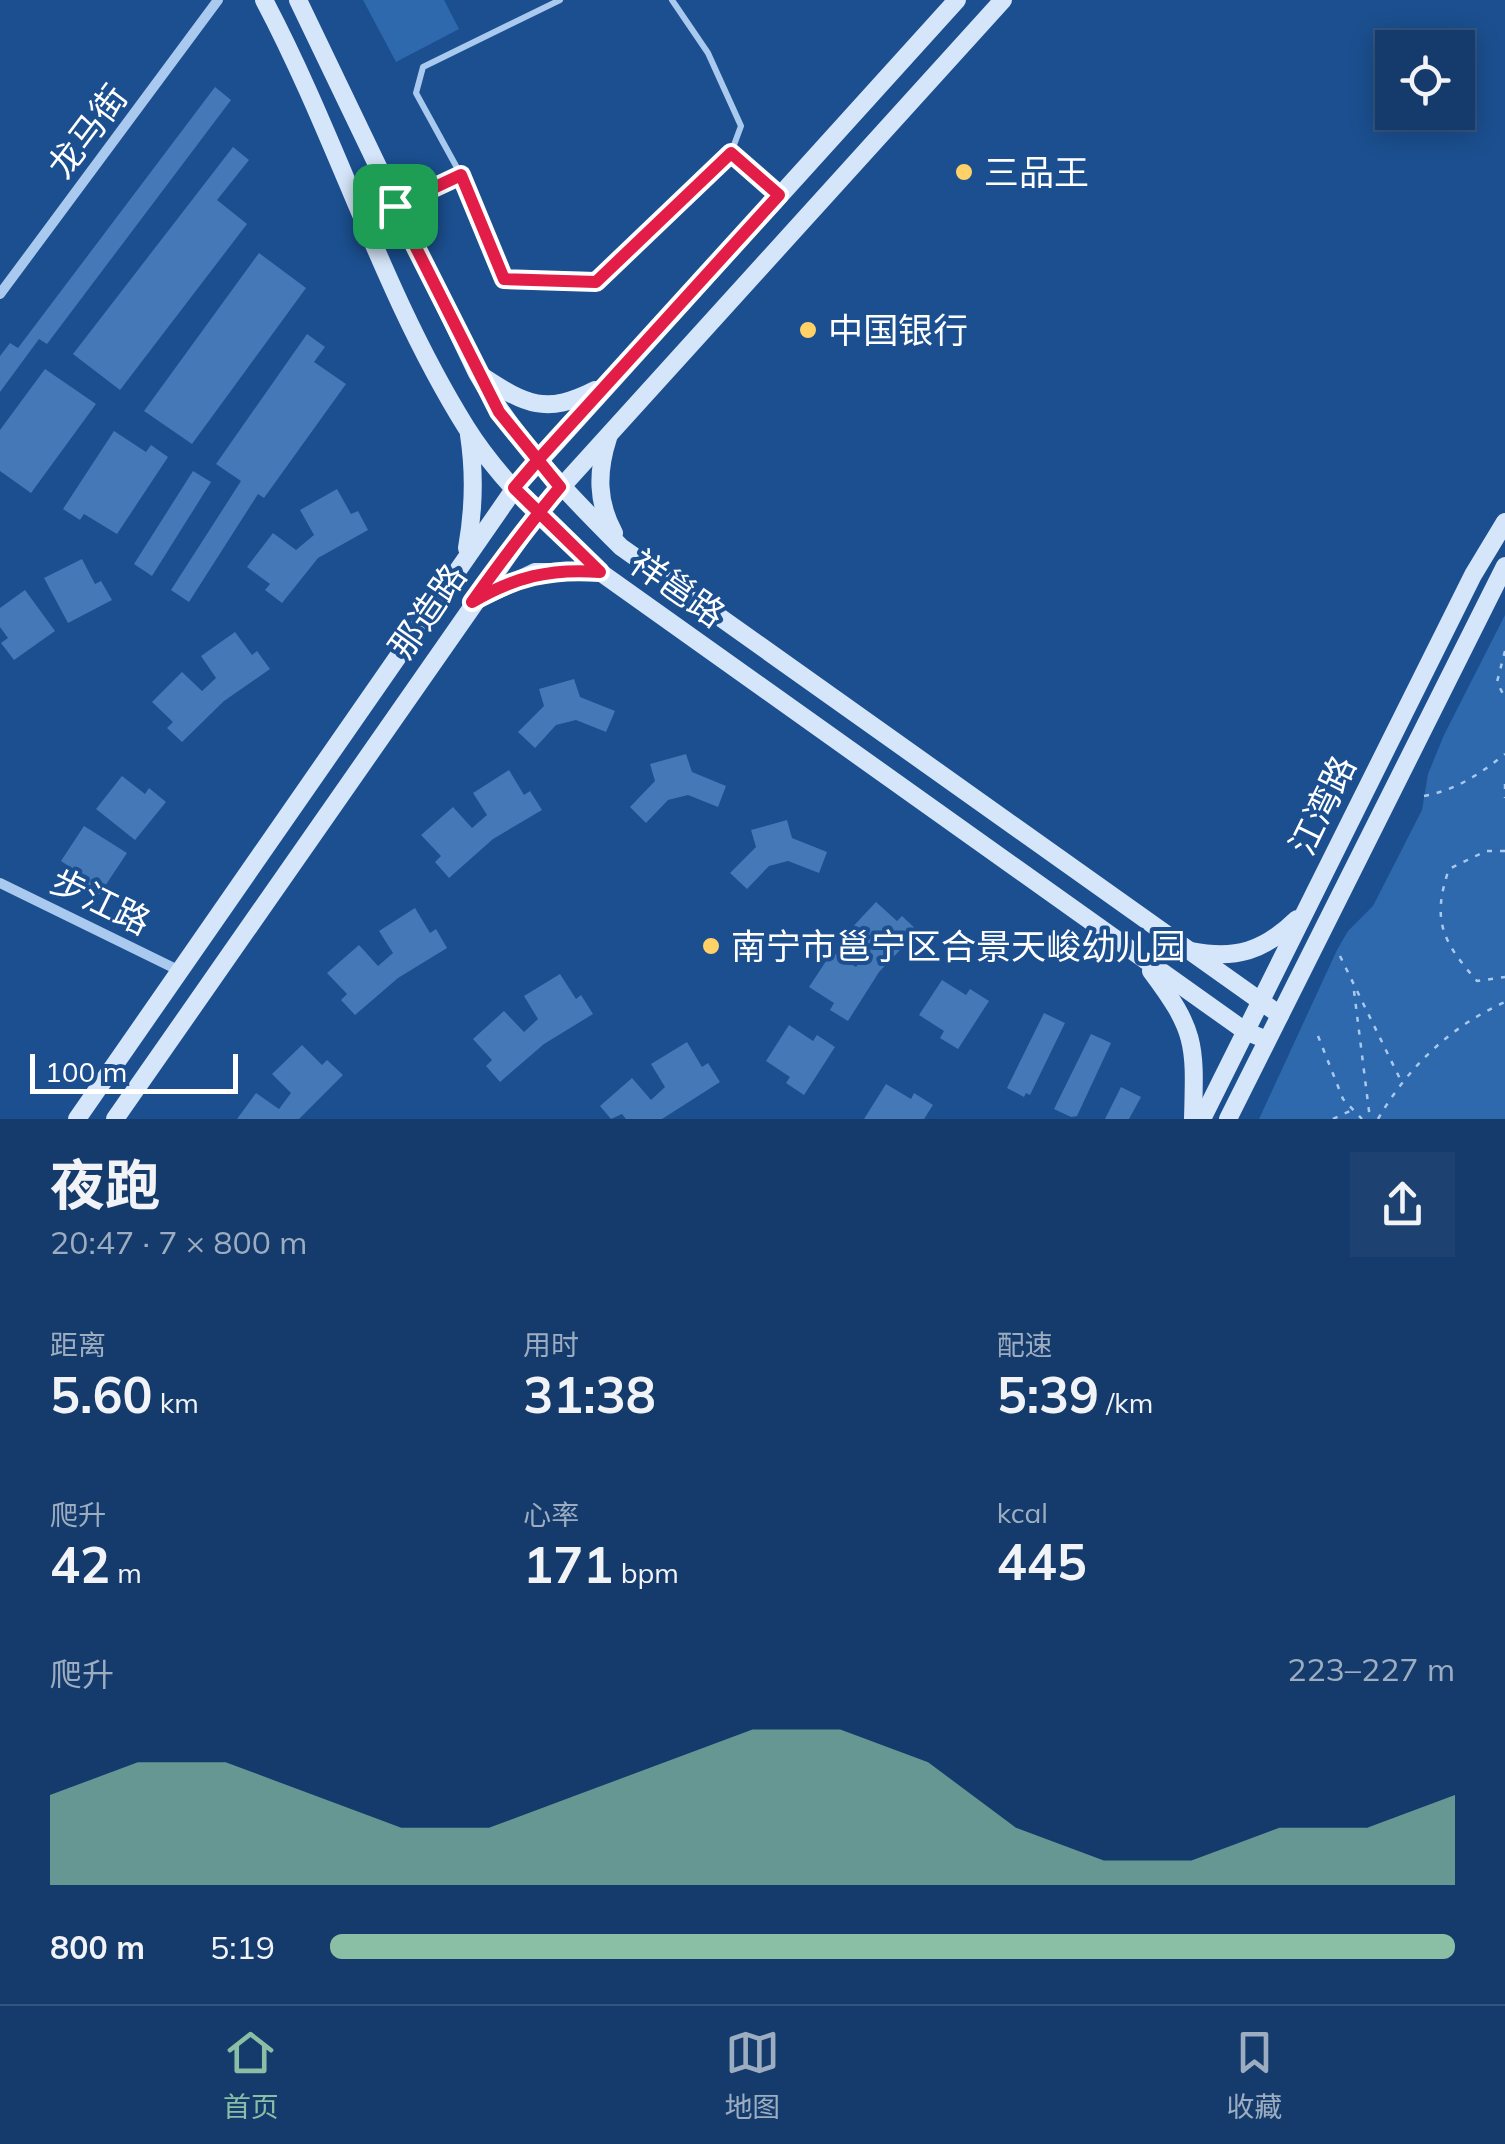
<!DOCTYPE html>
<html lang="zh">
<meta charset="utf-8">
<style>
body{margin:0;font-family:Mulish,"Noto Sans SC",sans-serif;background:#1d4271;color:#f1f3f6;height:100vh;display:flex;flex-direction:column;font-size:38px;white-space:nowrap}
*{box-sizing:border-box;margin:0}
p{font-size:32px;color:#9dadc1}
.icon{flex:none;width:55px;height:55px;fill:none;stroke:currentColor;stroke-width:2;stroke-linecap:round;stroke-linejoin:round}
.map{position:relative;height:1119px;overflow:hidden}
.drawer{display:flex;flex-direction:column;background:#143b6b;flex:1}
.drawer>*{flex:none}
.tools{position:absolute;left:1375px;top:30px;display:grid;gap:20px}
.tools a{display:grid;place-items:center;width:100px;height:100px;border-radius:0px;background:#143b6b;box-shadow:0 5px 25px #0003,0 0 0 2px #33557e;font-size:50px}
.scale{position:absolute;left:30px;bottom:25px;width:208px;box-sizing:border-box;padding-left:10px;border:5px solid #fff;border-top:0;font-size:28px;line-height:35px;white-space:nowrap;color:#fff;-webkit-text-stroke:8px #1b4f8f;paint-order:stroke}
.pin{position:absolute;display:grid;place-items:center;width:85px;height:85px;color:#fff;margin:-42px;border-radius:20px;box-shadow:0 5px 15px #0006}
.round{display:grid;place-items:center;flex:none;width:105px;height:105px;border-radius:0px;background:#1d4271}
.headline{display:flex;align-items:center;justify-content:space-between;height:170px;padding:0 50px}
h1{font-size:55px;font-weight:700;line-height:75px}
.stats{display:grid;grid-template-columns:repeat(3,1fr);gap:15px;height:170px;padding:10px 50px}
.stats div{display:grid;align-content:center}
.stats b{font-size:50px;font-weight:700}
.stats small{font-size:28px;font-weight:400}
.stats p{font-size:28px}
.chart{height:280px;padding:20px 50px}
.chart p{display:flex;justify-content:space-between}
.chart svg{width:100%;height:180px;margin-top:10px;fill:#8abfa5;opacity:.7}
ul{padding:0 50px;list-style:none;font-size:32px}
li{display:grid;grid-template-columns:160px 120px 1fr;align-items:center;height:75px}
li i{height:25px;border-radius:12px;background:#8abfa5}
.menu{display:flex;justify-content:space-around;align-items:center;height:140px;border-top:2px solid #33557e;background:#143b6b;font-size:28px;color:#9dadc1}
.menu a{display:grid;justify-items:center;gap:5px}
.menu .selected{color:#8abfa5}
.map>svg:first-child{display:block}
.green{fill:#2e69ad}
.building{fill:#4478b7}
.lines{fill:none;stroke-linecap:round;stroke-linejoin:round}
.path{stroke:#a9c9ee;stroke-width:2.5;stroke-dasharray:5 8;stroke-linecap:butt}
.lane{stroke:#a9c9ee;stroke-width:6}
.street{stroke:#a9c9ee;stroke-width:10}
.secondary{stroke:#d6e6fa;stroke-width:18}
.route-casing{stroke:#fff;stroke-width:20}
.route{stroke:#e11d48;stroke-width:12}
.poi-dot{fill:#ffd166;stroke:#1b4f8f;stroke-width:4}
.labels{text-anchor:middle;dominant-baseline:central;stroke-width:8;stroke-linejoin:round;paint-order:stroke}
.street-label{font-size:35px;fill:#fff;stroke:#1b4f8f}
.poi-label{font-size:35px;fill:#fff;stroke:#1b4f8f;text-anchor:start}
</style>
<div class="map">
<svg width="1505" height="1119" viewBox="0 0 1505 1119">
<rect width="100%" height="100%" fill="#1b4f8f"/>
<g class="green">
<polygon points="363,0 444,0 459,29 396,62"/>
<polygon points="1505,615 1505,1119 1259,1119 1337,950 1348,931 1373,906 1422,810 1428,774 1444,735"/>
</g>
<g class="building">
<polygon points="215,87 231,100 47,344 39,339 0,392 0,356 10,343 18,348"/>
<polygon points="233,147 249,160 217,200 247,224 120,390 73,354"/>
<polygon points="259,253 306,288 192,444 144,411"/>
<polygon points="307,334 325,347 314,362 346,384 264,498 258,494 189,602 171,590 241,481 216,464"/>
<polygon points="45,369 96,404 31,493 0,471 0,430"/>
<polygon points="114,431 146,452 151,445 168,457 117,534 84,514 80,520 63,509"/>
<polygon points="193,471 211,482 152,576 134,564"/>
<polygon points="337,489 351,514 358,511 368,530 318,558 282,603 265,590 270,584 247,567 273,533 296,550 314,535 300,510"/>
<polygon points="82,559 95,584 101,581 112,600 68,623 44,578"/>
<polygon points="25,590 55,631 14,660 1,643 8,638 0,627 0,608"/>
<polygon points="235,632 252,655 257,651 270,669 224,701 182,742 167,728 173,722 152,702 182,672 202,691 216,678 201,656"/>
<polygon points="574,679 580,697 615,711 606,732 576,720 556,725 535,748 518,732 544,706 539,689"/>
<polygon points="686,754 692,772 726,786 718,807 688,795 668,800 646,823 630,807 655,781 650,764"/>
<polygon points="509,770 524,795 530,791 542,810 493,839 449,878 435,862 441,856 421,835 453,807 472,828 487,815 473,793"/>
<polygon points="122,776 145,794 149,788 166,802 135,840 96,809"/>
<polygon points="787,820 792,838 827,852 819,873 788,861 769,866 747,889 730,873 756,847 751,830"/>
<polygon points="84,826 127,853 99,895 81,883 85,877 61,861"/>
<polygon points="876,902 897,921 902,916 918,931 879,972 848,1021 830,1010 834,1003 809,987 832,952 856,967 867,951 847,933"/>
<polygon points="415,908 430,933 436,929 447,948 398,978 355,1015 341,1000 347,994 327,973 359,945 378,966 393,953 379,931"/>
<polygon points="560,974 576,999 581,995 593,1014 544,1044 500,1082 486,1066 492,1060 473,1039 504,1011 524,1032 538,1019 524,996"/>
<polygon points="942,980 966,995 970,989 989,1001 958,1049 940,1038 944,1031 919,1015"/>
<polygon points="1044,1013 1065,1023 1030,1095 1026,1093 1024,1097 1007,1088"/>
<polygon points="789,1025 813,1041 817,1035 835,1047 804,1095 786,1083 790,1077 766,1061"/>
<polygon points="1091,1034 1111,1043 1077,1116 1071,1117 1054,1109"/>
<polygon points="687,1042 702,1067 708,1063 720,1082 662,1119 626,1119 622,1114 611,1119 600,1106 632,1078 651,1100 665,1087 651,1064"/>
<polygon points="302,1045 322,1065 327,1060 343,1075 299,1119 237,1119 256,1093 279,1109 291,1093 272,1074"/>
<polygon points="886,1084 911,1099 914,1093 933,1105 924,1119 864,1119"/>
<polygon points="1121,1087 1141,1097 1129,1119 1105,1119"/>
</g>
<g class="lines">
<g class="path">
<polyline points="1505,651 1497,682 1505,698"/>
<polyline points="1505,784 1505,798"/>
<path d="M1424,796C1456,790 1480,774 1505,754"/>
<path d="M1505,851H1486L1449,869C1431,921 1443,942 1477,981L1505,977"/>
<polyline points="1340,956 1402,1083"/>
<polyline points="1354,991 1370,1119"/>
<polyline points="1318,1036 1343,1099 1362,1119"/>
<polyline points="1333,1119 1352,1110"/>
<path d="M1378,1119C1408,1067 1451,1026 1505,1002"/>
</g>
<g class="lane">
<polyline points="672,0 708,53 741,126 731,153"/>
<polyline points="461,175 416,93 423,67 560,0"/>
<polyline points="400,204 461,175 504,279 597,282 731,153 778,194"/>
</g>
<g class="street">
<polyline points="0,294 218,0"/>
<polyline points="0,883 178,970"/>
</g>
<g class="secondary">
<path d="M264,0C338,140 382,292 466,427C501,483 552,528 600,572L1245,1031L1267,1040"/>
<path d="M298,0L477,373C515,440 567,493 621,547L1280,1015"/>
<path d="M482,376C526,405 546,415 595,390"/>
<path d="M608,438C597,472 597,502 614,533"/>
<path d="M467,548C474,509 475,474 469,435"/>
<polyline points="477,600 535,572 599,572"/>
<path d="M1191,951C1236,960 1264,951 1297,919"/>
<path d="M1151,971C1197,1032 1195,1045 1193,1119"/>
<polyline points="77,1119 515,488 957,0"/>
<polyline points="115,1119 537,514 1003,0"/>
<polyline points="1202,1119 1473,575 1505,522"/>
<polyline points="1228,1119 1505,566"/>
</g>
</g>
<g class="lines">
<defs>
<path id="route" d="M395,206L499,412L538,460L514,488L600,572C550,568 515,577 472,602C500,563 529,524 560,487L538,460L779,195L731,153L596,282L504,279L461,175L395,206"/>
</defs>
<use href="#route" class="route-casing"/>
<use href="#route" class="route"/>
</g>
<g class="poi-dot">
<circle cx="964" cy="172" r="10"/>
<circle cx="808" cy="330" r="10"/>
<circle cx="711" cy="946" r="10"/>
</g>
<g class="labels">
<g class="street-label">
<text transform="translate(87 131) rotate(-53)">龙马街</text>
<text transform="translate(678 588) rotate(35)">祥邕路</text>
<text transform="translate(427 611) rotate(-55)">那造路</text>
<text transform="translate(1322 805) rotate(-64)">江湾路</text>
<text transform="translate(101 901) rotate(26)">步江路</text>
</g>
<g class="poi-label">
<text x="984" y="172">三品王</text>
<text x="828" y="330">中国银行</text>
<text x="731" y="946">南宁市邕宁区合景天峻幼儿园</text>
</g>
</g>
</svg>
<div class="tools">
<a><svg class="icon" aria-label="locate" viewBox="0 0 24 24"><circle cx="12" cy="12" r="6"/><path d="M12 2v4M12 18v4M2 12h4M18 12h4"/></svg></a>
</div>
<div class="scale">100 m</div>
<div class="pin" style="left:395px;top:206px;background:#1e9e55"><svg class="icon" aria-label="arrive" viewBox="0 0 24 24"><path d="M6 21V4h12l-3 4 3 4H6"/></svg></div>
</div>
<section class="drawer">
<div class="headline"><div><h1>夜跑</h1><p>20:47 · 7 × 800 m</p></div><a class="round"><svg class="icon" aria-label="share" viewBox="0 0 24 24"><path d="M12 15V3M7 8l5-5 5 5M5 13v7h14v-7"/></svg></a></div>
<div class="stats">
<div><p>距离</p><b>5.60<small> km</small></b></div>
<div><p>用时</p><b>31:38</b></div>
<div><p>配速</p><b>5:39<small> /km</small></b></div>
</div>
<div class="stats">
<div><p>爬升</p><b>42<small> m</small></b></div>
<div><p>心率</p><b>171<small> bpm</small></b></div>
<div><p>kcal</p><b>445</b></div>
</div>
<div class="chart"><p><span>爬升</span>223–227 m</p>
<svg viewBox="0 0 160 44" preserveAspectRatio="none"><path d="M0 44V22L10 14L20 14L30 22L40 30L50 30L60 22L70 14L80 6L90 6L100 14L110 30L120 38L130 38L140 30L150 30L160 22V44z"/></svg>
</div>
<ul>
<li><b>800 m</b>5:19<i style="width:100%"></i></li>
</ul>
</section>
<nav class="menu">
<a class="selected"><svg class="icon" aria-label="home" viewBox="0 0 24 24"><path d="M3 11l9-7 9 7M6 9v11h12V9"/></svg>首页</a>
<a><svg class="icon" aria-label="map" viewBox="0 0 24 24"><path d="M3 6l6-2 6 2 6-2v14l-6 2-6-2-6 2zM9 4v14M15 6v14"/></svg>地图</a>
<a><svg class="icon" aria-label="saved" viewBox="0 0 24 24"><path d="M7 4h10v16l-5-4-5 4z"/></svg>收藏</a>
</nav>
